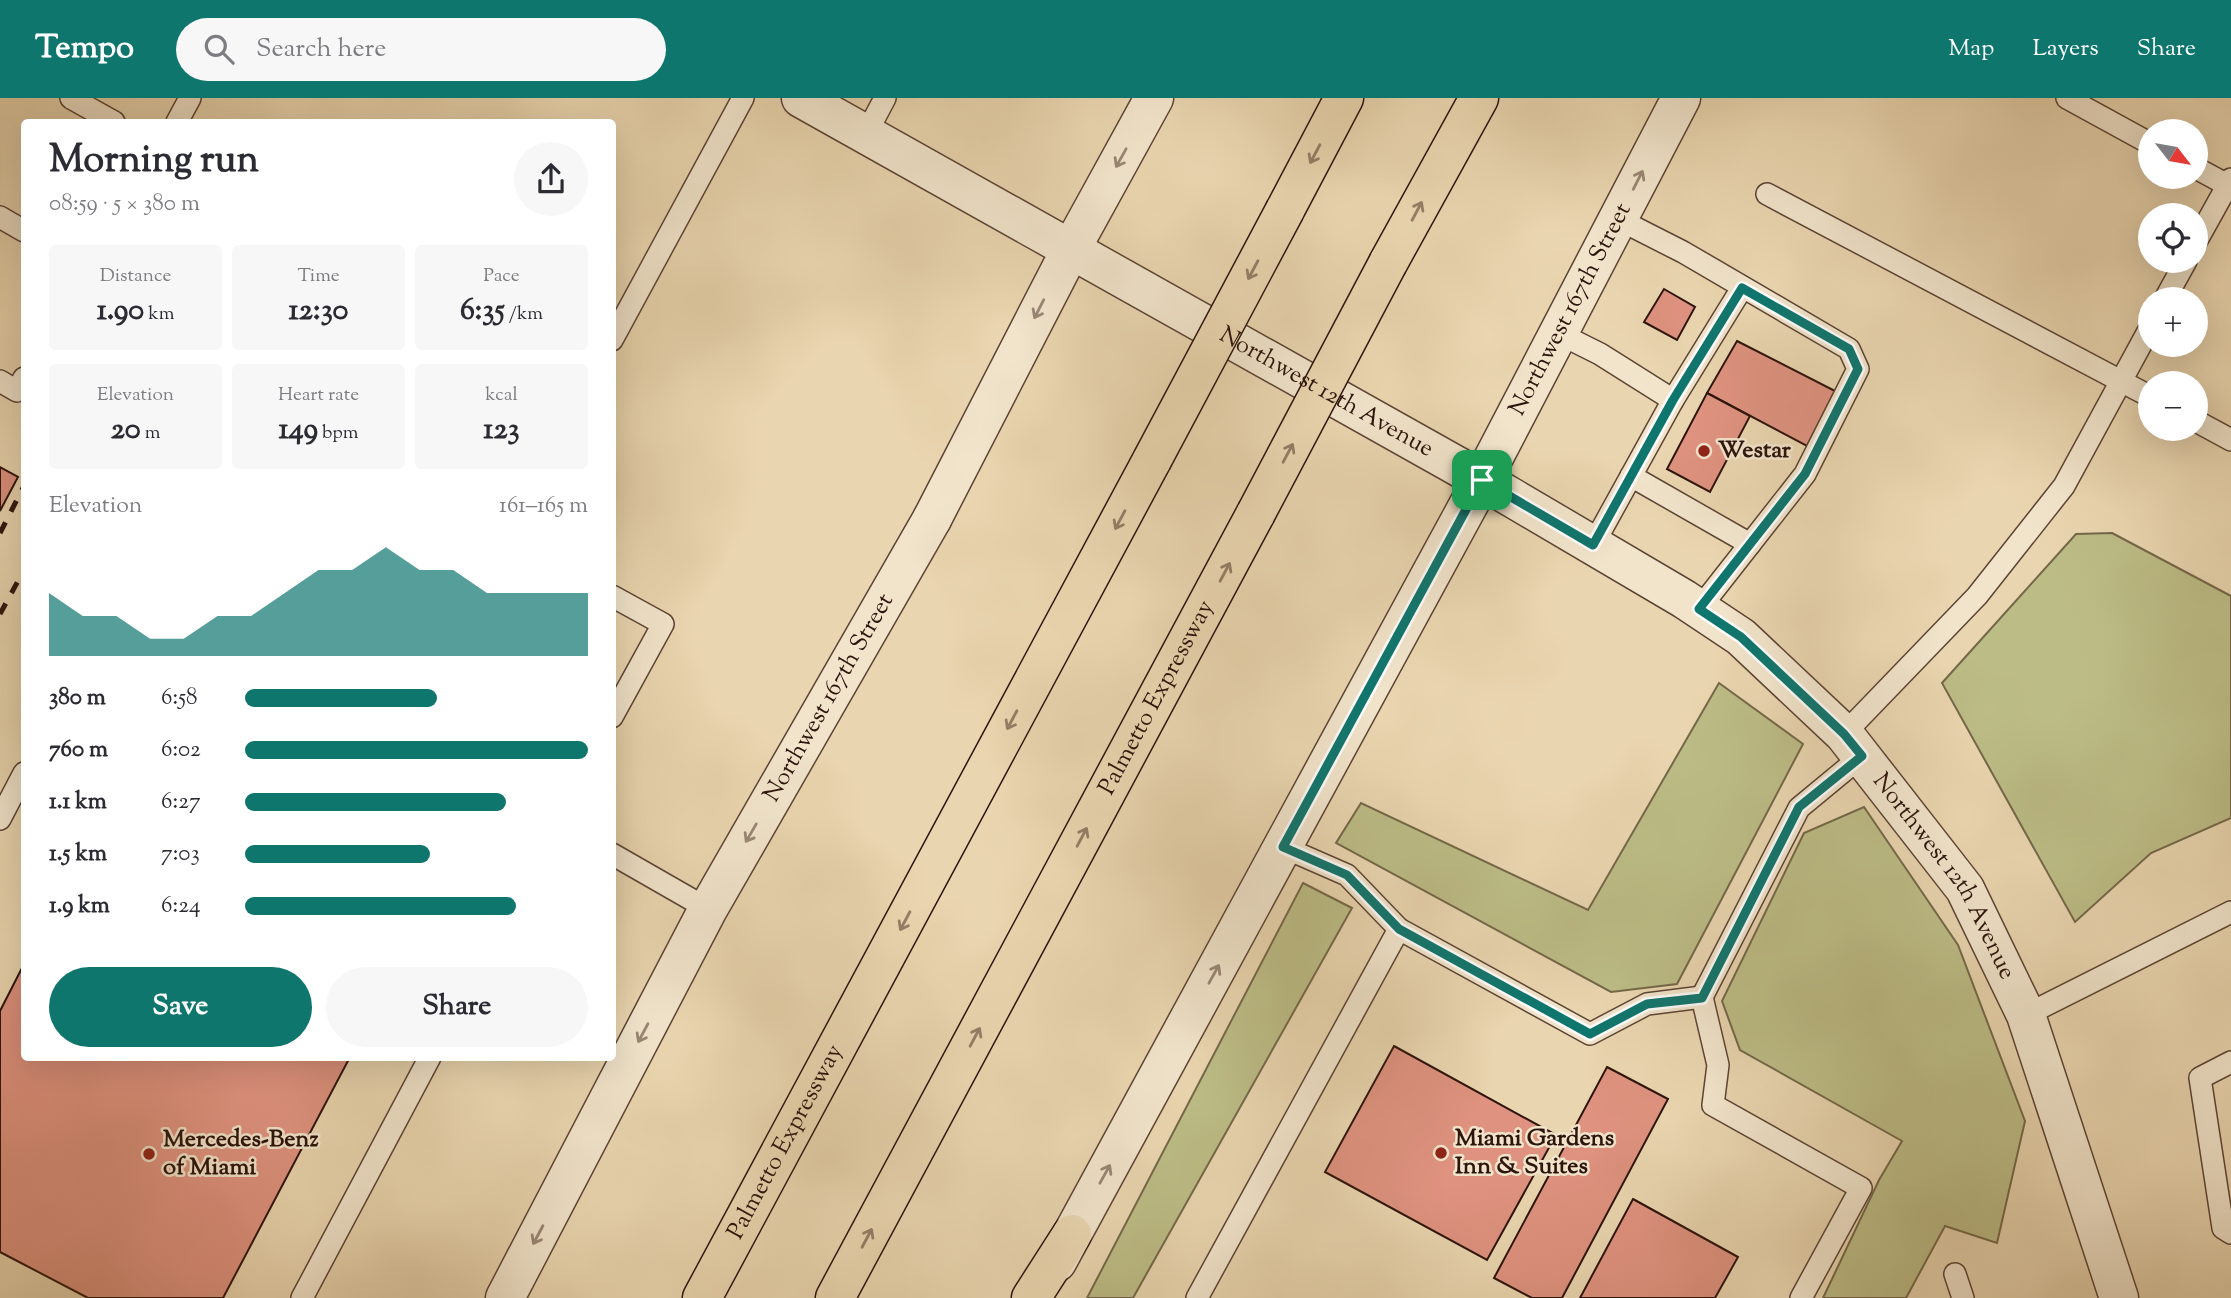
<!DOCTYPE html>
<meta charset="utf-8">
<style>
body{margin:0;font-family:"Sorts Mill Goudy",serif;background:#f7f7f7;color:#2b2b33;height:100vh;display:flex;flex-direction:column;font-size:26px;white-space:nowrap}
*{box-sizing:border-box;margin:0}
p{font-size:23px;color:#7c7c81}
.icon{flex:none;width:38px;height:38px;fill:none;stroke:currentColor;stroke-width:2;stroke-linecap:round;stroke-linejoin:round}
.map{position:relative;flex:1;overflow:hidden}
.sheet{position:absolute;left:21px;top:21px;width:595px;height:942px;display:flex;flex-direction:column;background:#fff;border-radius:7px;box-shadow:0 7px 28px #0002}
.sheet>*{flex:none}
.needle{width:46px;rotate:121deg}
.buttons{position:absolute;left:2138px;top:21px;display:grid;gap:14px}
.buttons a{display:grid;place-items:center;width:70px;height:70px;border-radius:50%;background:#fff;box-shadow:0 7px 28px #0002;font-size:35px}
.pin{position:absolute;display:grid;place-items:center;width:60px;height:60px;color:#fff;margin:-30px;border-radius:14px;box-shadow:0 4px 10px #0006}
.round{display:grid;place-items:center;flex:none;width:74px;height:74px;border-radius:37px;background:#f7f7f7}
.headline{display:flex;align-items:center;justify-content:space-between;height:119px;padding:0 28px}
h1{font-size:38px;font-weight:700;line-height:52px}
.metrics{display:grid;grid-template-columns:repeat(3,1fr);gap:10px;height:119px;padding:7px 28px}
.metrics div{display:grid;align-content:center;border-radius:7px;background:#f7f7f7;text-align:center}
.metrics b{font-size:30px;font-weight:700}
.metrics small{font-size:19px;font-weight:400}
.metrics p{font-size:19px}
.chart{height:196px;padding:14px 28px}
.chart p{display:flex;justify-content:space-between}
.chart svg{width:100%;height:126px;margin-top:7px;fill:#0f766e;opacity:.7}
.primary-button{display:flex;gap:14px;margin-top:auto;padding:14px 28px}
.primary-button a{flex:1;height:80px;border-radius:42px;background:#0f766e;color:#fff;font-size:28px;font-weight:700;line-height:80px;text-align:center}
.primary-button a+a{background:#f7f7f7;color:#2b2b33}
ul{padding:0 28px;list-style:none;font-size:23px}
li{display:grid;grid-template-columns:112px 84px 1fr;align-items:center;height:52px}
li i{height:18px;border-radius:9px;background:#0f766e}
header{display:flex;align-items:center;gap:42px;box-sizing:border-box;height:98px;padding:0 35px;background:#0f766e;color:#fff}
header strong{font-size:33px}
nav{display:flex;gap:38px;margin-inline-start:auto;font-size:24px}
.search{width:490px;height:63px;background:#f7f7f7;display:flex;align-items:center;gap:18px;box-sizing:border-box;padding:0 24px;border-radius:38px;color:#7c7c81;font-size:26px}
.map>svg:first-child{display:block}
.green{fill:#bcbc86;stroke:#746849;stroke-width:2}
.building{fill:#de927f;stroke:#2d140c;stroke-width:2}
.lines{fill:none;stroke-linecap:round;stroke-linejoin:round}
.service-casing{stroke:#5c4435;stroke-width:24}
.minor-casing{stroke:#5c4435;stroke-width:41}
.tertiary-casing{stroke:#5c4435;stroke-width:41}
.motorway-casing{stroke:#2d140c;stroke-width:41}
.service{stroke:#f1e4cb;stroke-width:21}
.minor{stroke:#f1e4cb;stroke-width:38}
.tertiary{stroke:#f1e4cb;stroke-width:38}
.motorway{stroke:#e9d5af;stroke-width:38}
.rail{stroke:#2d140c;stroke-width:5;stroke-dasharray:12 12;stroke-linecap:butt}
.motorway-bridge-casing{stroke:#2d140c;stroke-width:41;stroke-linecap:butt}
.motorway-bridge{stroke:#e9d5af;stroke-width:38}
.oneway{stroke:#947e66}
.oneway2{stroke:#998675}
.route-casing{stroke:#fff;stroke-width:14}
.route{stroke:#0f766e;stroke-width:9}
.poi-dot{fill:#8f2418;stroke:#f1e4cb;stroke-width:2.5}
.labels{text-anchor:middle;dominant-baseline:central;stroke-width:5;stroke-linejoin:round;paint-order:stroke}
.street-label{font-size:24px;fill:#2d140c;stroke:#f1e4cb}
.poi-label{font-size:24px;font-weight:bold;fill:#2d140c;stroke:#f1e4cb;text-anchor:start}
</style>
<header>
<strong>Tempo</strong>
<div class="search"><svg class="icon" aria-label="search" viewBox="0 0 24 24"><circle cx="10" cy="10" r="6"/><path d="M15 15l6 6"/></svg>Search here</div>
<nav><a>Map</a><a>Layers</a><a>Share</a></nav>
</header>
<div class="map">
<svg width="2231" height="1200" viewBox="0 0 2231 1200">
<rect width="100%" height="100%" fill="#e9d5af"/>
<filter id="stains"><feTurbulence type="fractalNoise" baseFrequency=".00286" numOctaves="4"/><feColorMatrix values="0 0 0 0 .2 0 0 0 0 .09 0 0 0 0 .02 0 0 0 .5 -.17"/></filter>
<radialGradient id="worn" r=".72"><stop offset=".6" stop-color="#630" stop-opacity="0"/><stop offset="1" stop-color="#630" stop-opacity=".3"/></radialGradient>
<g class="green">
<polygon points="2112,435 2231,498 2231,720 2151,755 2075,824 1942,585 2076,436"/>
<polygon points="1719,585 1803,646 1677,886 1611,894 1336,745 1361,705 1588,812"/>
<polygon points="1864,709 1958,847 2025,1023 1997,1145 1945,1128 1906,1200 1823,1200 1879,1082 1902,1043 1740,952 1722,903 1804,735"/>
<polygon points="1303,785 1352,810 1133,1200 1087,1200"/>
</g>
<g class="building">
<polygon points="1664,191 1695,209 1677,242 1644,224"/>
<polygon points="1737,243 1835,293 1807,348 1707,295"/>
<polygon points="1707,295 1750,318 1710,394 1667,371"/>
<polygon points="0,369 18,379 0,413"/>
<polygon points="24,866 24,959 350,959 223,1200 88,1200 0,1154 0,913"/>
<polygon points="1394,948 1556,1037 1487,1162 1325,1074"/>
<polygon points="1607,969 1668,1001 1562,1200 1532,1200 1494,1180"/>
<polygon points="1633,1101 1738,1159 1715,1200 1580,1200"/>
</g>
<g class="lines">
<defs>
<g id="service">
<polyline points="71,0 114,24"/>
<polyline points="2067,0 2151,46"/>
<polyline points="177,24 190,0"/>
<polyline points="866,36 885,0"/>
<polyline points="2196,70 2231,89"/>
<polyline points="1767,96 2151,299"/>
<polyline points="0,119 24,133"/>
<polyline points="1618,121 1683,154 1849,251 1858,271 1805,376 1699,511"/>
<polyline points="2196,144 2231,81"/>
<polyline points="2165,201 2186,163"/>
<polyline points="1558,235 1600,256 1673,302"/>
<polyline points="612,242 743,0"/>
<polyline points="0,283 17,293 24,280"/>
<polyline points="2196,323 2231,342"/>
<polyline points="1631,378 1750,446"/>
<polyline points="1593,447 1673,302 1742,190"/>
<polyline points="612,498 663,526 612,619"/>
<polyline points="1844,636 1977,498 2064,388 2151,228"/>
<polyline points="0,721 24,675"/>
<polyline points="1283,749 1347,777 1399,831 1590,936 1647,906 1702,899 1718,967 1713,1007 1861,1090 1801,1200"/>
<polyline points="612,756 708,811"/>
<polyline points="1702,899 1799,710 1862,658"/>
<polyline points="2026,917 2231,814"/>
<polyline points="2231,964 2200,980 2223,1130 2231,1135"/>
<polyline points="1955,1176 1963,1200"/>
<polyline points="302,1200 430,959"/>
<polyline points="1197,1200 1399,831"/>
</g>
<g id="minor">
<path id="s1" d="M505,1200L708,811L932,421"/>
</g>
<g id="tertiary">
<path id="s2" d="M801,0L1482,382L1684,501L1741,539L1844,636L1965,791L2026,917L2119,1200"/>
<polyline points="932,421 1071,151 1154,0"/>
<path id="s3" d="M1057,1164L1482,382L1681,0"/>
</g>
<g id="motorway">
<polyline points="1285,112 1344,0"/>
<polyline points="1388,165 1479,0"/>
<path id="s4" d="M702,1200L1152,362"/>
<path id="s5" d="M835,1200L1256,415"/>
<polyline points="1031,1200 1072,1136"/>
</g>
</defs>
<use href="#service" class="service-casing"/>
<use href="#minor" class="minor-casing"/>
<use href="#tertiary" class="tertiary-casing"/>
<use href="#motorway" class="motorway-casing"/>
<use href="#service" class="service"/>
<use href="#minor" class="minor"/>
<use href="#tertiary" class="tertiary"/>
<use href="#motorway" class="motorway"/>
<g class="rail">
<polyline points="0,435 24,388"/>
<polyline points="0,516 24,472"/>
</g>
<defs>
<g id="motorway-bridge">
<polyline points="1152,362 1285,112"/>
<polyline points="1256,415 1388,165"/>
</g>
</defs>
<use href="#motorway-bridge" class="motorway-bridge-casing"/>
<use href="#motorway-bridge" class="motorway-bridge"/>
</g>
<defs><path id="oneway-shaft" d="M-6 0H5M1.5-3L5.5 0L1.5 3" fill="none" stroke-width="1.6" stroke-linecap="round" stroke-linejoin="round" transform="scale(1.75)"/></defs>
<g class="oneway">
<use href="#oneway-shaft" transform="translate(1315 56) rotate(118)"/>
<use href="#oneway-shaft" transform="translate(1417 113) rotate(-62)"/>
<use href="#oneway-shaft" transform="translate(1253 172) rotate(118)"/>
<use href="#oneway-shaft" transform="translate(1288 355) rotate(-62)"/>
<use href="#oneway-shaft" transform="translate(1120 422) rotate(118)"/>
<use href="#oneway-shaft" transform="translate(1225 474) rotate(-62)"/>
<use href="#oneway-shaft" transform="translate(1012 622) rotate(118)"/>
<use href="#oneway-shaft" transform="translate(1082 739) rotate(-62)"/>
<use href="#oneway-shaft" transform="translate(905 823) rotate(118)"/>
<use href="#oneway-shaft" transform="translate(975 939) rotate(-62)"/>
<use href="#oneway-shaft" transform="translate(867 1140) rotate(-62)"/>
</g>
<g class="oneway2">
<use href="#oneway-shaft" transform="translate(1121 60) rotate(119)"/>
<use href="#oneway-shaft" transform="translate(1638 82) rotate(-63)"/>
<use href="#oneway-shaft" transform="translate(1039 211) rotate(117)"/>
<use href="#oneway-shaft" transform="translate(751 735) rotate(120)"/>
<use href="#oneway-shaft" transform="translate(1214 876) rotate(-61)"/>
<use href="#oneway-shaft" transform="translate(643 935) rotate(118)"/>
<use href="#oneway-shaft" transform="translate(1105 1076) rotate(-61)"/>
<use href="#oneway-shaft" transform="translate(538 1137) rotate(118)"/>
</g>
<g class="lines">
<defs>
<polygon id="route" points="1742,190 1849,251 1858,271 1805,376 1699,511 1741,539 1844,636 1862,658 1799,709 1702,900 1647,906 1590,936 1399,831 1347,777 1283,749 1482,382 1593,447 1673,302"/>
</defs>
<use href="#route" class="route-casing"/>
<use href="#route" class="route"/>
</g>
<g class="poi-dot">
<circle cx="1704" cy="353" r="7"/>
<circle cx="1441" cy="1055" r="7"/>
<circle cx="149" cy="1056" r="7"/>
</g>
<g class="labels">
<g class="street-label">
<text stroke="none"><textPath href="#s3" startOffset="1082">Northwest 167th Street</textPath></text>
<text stroke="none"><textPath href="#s2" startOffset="602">Northwest 12th Avenue</textPath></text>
<text stroke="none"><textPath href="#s1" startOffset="682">Northwest 167th Street</textPath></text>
<text stroke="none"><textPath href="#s5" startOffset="681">Palmetto Expressway</textPath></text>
<text stroke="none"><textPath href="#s2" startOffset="1400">Northwest 12th Avenue</textPath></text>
<text stroke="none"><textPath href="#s4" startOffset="177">Palmetto Expressway</textPath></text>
</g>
<g class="poi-label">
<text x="1718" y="353">Westar</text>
<text x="1455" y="1041">Miami Gardens<tspan x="1455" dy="28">Inn &amp; Suites</tspan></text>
<text x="163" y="1042">Mercedes-Benz<tspan x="163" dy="28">of Miami</tspan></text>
</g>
</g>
<rect width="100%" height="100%" filter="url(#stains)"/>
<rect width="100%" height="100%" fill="url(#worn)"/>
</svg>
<div class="buttons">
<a><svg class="needle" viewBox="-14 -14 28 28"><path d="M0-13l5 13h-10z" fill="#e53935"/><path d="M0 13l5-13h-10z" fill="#7c7c81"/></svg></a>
<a><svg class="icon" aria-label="locate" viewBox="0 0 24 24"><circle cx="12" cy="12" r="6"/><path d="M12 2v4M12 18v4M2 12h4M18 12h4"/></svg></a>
<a>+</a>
<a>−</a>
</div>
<div class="pin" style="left:1482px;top:382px;background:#1e9e55"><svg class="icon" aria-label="arrive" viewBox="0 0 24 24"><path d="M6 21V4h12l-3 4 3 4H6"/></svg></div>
<section class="sheet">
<div class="headline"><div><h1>Morning run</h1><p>08:59 · 5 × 380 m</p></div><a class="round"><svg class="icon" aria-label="share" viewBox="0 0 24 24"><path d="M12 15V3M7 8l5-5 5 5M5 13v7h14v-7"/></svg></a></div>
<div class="metrics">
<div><p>Distance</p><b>1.90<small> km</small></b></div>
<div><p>Time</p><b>12:30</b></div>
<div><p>Pace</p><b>6:35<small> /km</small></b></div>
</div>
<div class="metrics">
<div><p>Elevation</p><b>20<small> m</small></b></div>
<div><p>Heart rate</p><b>149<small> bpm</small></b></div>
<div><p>kcal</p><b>123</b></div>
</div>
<div class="chart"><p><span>Elevation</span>161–165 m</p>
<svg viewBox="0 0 160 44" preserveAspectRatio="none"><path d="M0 44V22L10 30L20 30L30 38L40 38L50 30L60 30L70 22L80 14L90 14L100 6L110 14L120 14L130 22L140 22L150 22L160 22V44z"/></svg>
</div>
<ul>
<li><b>380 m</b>6:58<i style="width:56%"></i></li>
<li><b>760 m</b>6:02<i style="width:100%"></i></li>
<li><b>1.1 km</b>6:27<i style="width:76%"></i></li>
<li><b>1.5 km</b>7:03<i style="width:54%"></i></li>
<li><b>1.9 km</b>6:24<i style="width:79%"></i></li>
</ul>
<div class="primary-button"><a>Save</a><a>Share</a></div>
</section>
</div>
